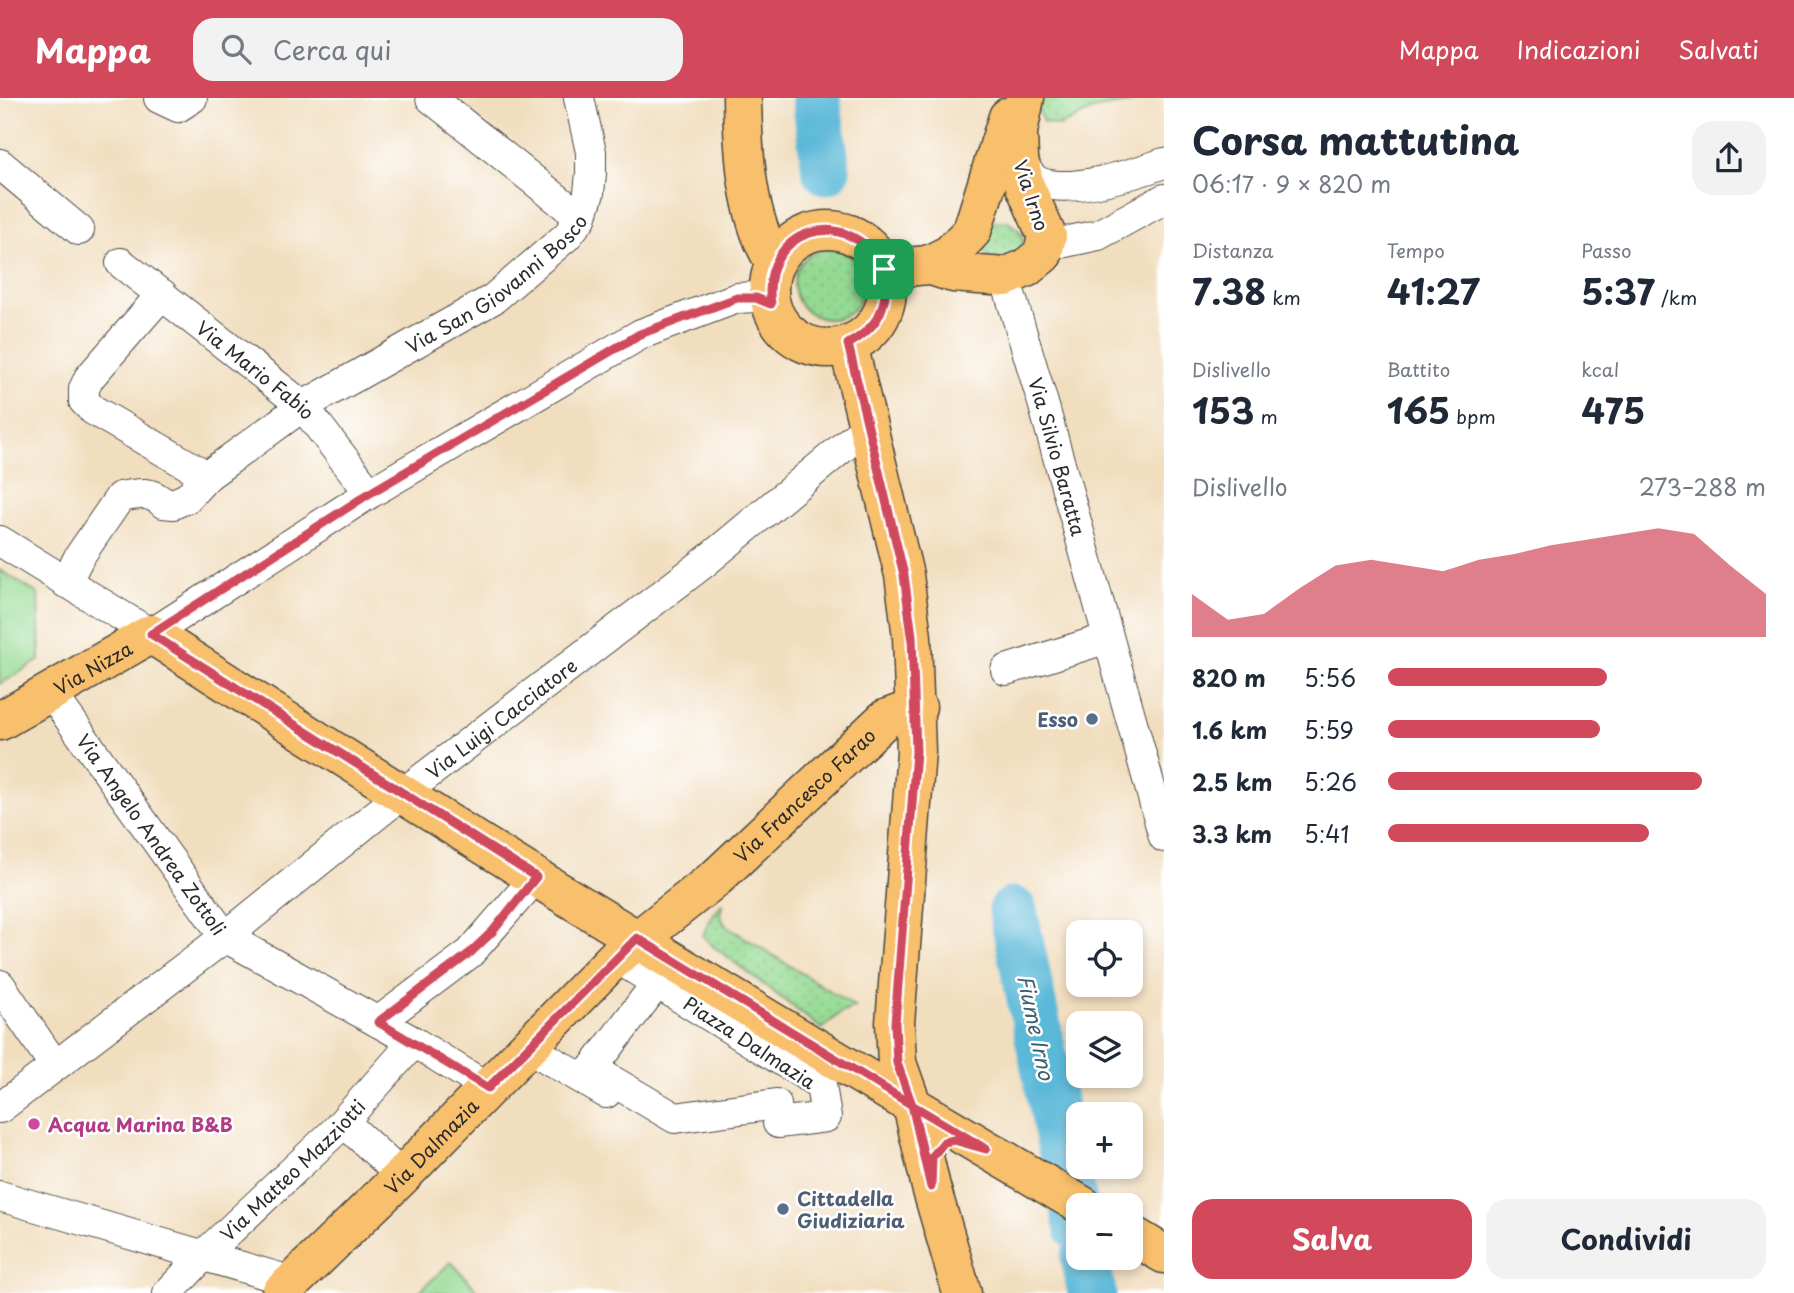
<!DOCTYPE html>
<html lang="it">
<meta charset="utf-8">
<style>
body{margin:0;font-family:"Playpen Sans",sans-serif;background:#f2f2f3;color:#1f2937;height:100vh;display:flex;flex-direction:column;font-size:26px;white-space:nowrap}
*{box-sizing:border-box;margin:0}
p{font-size:23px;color:#747a83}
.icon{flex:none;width:38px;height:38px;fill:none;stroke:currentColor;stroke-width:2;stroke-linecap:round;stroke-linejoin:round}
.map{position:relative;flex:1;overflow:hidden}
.drawer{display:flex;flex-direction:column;background:#fff;width:630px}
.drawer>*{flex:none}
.controls{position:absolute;left:1066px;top:822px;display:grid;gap:14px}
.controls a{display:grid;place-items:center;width:77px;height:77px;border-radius:14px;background:#fff;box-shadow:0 4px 10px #0003;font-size:35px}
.pin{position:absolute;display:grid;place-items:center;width:60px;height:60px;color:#fff;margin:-30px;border-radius:14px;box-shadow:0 4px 10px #0006}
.round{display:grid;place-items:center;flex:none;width:74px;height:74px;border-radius:21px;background:#f2f2f3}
.summary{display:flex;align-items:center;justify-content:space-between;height:119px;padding:0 28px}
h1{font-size:38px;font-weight:700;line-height:52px}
.stats{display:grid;grid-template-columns:repeat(3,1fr);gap:10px;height:119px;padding:7px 28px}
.stats div{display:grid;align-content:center}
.stats b{font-size:35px;font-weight:700}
.stats small{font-size:19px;font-weight:400}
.stats p{font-size:19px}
.chart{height:196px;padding:14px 28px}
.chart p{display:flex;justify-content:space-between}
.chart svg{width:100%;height:126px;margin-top:7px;fill:#d1495b;opacity:.7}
.action{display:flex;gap:14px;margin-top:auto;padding:14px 28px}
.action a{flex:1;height:80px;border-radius:21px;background:#d1495b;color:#fff;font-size:28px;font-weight:700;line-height:80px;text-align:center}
.action a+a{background:#f2f2f3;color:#1f2937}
ul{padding:0 28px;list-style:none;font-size:23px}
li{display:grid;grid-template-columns:112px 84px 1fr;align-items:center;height:52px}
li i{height:18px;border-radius:9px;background:#d1495b}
header{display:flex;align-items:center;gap:42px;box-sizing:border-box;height:98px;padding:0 35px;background:#d1495b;color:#fff}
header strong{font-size:33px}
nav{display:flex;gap:38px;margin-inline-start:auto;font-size:24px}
.search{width:490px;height:63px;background:#f2f2f3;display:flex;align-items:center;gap:18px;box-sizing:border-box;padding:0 24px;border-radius:21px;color:#747a83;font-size:26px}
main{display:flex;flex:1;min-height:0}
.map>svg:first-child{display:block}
.grass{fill:url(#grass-dots);stroke:#60825f;stroke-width:2}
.garden{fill:#95da93;stroke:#60825f;stroke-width:2}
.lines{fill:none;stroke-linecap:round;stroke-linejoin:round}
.river{stroke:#5ab8d8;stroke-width:49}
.minor-casing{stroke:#494641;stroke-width:32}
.major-casing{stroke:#494641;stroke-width:41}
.minor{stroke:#fff;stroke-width:30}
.major{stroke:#f8bf6c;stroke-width:38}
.route-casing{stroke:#fff;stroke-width:14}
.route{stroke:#d1495b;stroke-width:9}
.service-dot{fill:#5c6f8a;stroke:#fff;stroke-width:2.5}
.hotel-dot{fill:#d1479c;stroke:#fff;stroke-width:2.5}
.labels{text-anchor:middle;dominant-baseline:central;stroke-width:5;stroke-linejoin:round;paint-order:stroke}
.street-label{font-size:19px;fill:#2b2b2b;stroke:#fff}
.service-label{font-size:19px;font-weight:bold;fill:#4e5e75;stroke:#fff;text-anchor:end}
.hotel-label{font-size:19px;font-weight:bold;fill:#b23c85;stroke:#fff;text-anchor:start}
.water-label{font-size:21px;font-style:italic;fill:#3e6370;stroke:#fff}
</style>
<header>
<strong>Mappa</strong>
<div class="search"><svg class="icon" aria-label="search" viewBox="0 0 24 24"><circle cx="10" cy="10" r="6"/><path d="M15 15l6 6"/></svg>Cerca qui</div>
<nav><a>Mappa</a><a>Indicazioni</a><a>Salvati</a></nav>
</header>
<main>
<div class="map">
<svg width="1164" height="1195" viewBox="0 0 1164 1195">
<defs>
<pattern id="grass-dots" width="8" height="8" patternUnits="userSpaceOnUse" patternTransform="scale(1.75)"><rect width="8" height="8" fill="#95da93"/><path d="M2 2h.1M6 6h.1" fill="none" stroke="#81bb7f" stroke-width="1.8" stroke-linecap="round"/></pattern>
</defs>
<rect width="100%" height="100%" fill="#fff"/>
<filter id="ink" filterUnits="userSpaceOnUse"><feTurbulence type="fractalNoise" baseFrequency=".0143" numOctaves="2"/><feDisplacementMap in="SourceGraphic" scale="14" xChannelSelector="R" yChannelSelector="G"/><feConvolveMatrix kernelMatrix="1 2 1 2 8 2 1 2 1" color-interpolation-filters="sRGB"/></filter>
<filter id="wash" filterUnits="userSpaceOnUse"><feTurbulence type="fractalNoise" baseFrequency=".00686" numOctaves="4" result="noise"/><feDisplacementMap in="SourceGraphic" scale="28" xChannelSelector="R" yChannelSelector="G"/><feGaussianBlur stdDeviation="1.57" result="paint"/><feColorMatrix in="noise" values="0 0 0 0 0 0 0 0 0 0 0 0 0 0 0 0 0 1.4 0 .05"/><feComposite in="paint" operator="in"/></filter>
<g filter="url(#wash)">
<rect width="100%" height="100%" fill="#f1debf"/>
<g class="grass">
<polygon points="1041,0 1134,0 1133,4 1097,10 1060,28 1043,24 1038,11"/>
<polygon points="1007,123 1022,135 1023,148 1017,159 990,161 982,149 993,124"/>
<circle cx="829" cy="186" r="35"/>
<polygon points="723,804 720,817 725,827 855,909 840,915 822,931 713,848 703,838 709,823"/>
</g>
<g class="garden">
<polygon points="0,472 38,496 40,562 0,586"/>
<polygon points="451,1164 480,1195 418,1195"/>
</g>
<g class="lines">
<g class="river">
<polyline points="816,0 826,72"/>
<polyline points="1013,813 1078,1128"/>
<polyline points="1085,1160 1092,1195"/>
</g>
</g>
</g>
<g filter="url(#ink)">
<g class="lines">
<defs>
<g id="minor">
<polyline points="159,0 178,9 192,0"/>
<polyline points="431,0 581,120"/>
<path d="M1019,61C1023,66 1027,74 1032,79C1056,102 1136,75 1164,65"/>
<polyline points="0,66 79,132"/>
<polyline points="1046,148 1098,137 1164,101"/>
<path id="s1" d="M121,165L303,308L370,395"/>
<path id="s2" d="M1005,179L1043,305L1164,739"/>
<polyline points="162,196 89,280 84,291 84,303 93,312 207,378"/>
<polyline points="0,443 151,536 370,395 641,236 737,200 756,199 771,206"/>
<path id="s3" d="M66,485L79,459L120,399C136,396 151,392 163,405L173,406L187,400L207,378L303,308L493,201L567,138L581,120L589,95L591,75V54L579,0"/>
<polyline points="1006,572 1108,540"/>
<path id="s4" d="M49,592L225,839L414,944L488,990"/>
<polyline points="616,859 657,885"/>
<polygon points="657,885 821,987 826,1019 778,1025 776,1006 675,1020 592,971"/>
<polyline points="0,887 55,968"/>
<polyline points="378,924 470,855 536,779"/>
<polyline points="528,949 606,995"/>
<path id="s5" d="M0,1010L225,839L402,696L705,464L866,330"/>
<polyline points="344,1024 402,1078"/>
<polyline points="0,1098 293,1184"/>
<path id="s6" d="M168,1195L205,1156L335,1033L414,944"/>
</g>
<g id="major">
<path d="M742,0C743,53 746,120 775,165"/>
<circle cx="828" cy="191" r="59"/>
<polyline points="928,167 950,156 972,133 1008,19"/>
<polyline points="884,171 928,167 953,175 1005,179 1026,170 1043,156 1047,138 1025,88 1019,61 1018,34 1025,0"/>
<polyline points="848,246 904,477 912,539 916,654 895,925 897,965 912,1007 931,1089 962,1195"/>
<path id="s7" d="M0,623L151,536C457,734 768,924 1083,1108"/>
<polyline points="1130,1136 1164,1156"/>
<path id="s8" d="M281,1195L402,1078L616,859L717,779L885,621L917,609"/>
</g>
</defs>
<use href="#minor" class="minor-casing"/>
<use href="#major" class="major-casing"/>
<use href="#minor" class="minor"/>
<use href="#major" class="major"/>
</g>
</g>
<g class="lines" filter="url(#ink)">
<defs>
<path id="route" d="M884,171C848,104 760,130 771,206L756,200H737L640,236L370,395L151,536L536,779L493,833L470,855L378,924L488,990L637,840L912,1007L931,1089L932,1059L944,1044L954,1042L986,1051L912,1007L897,965L895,925L916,654L912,538L904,477L848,246C879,229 890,206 884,171"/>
</defs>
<use href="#route" class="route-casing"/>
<use href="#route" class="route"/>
</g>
<g class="service-dot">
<circle cx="1092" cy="621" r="7"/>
<circle cx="783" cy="1111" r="7"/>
</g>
<circle class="hotel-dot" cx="34" cy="1026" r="7"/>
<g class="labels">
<g class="street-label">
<text transform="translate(1032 97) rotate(72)">Via Irno</text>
<text stroke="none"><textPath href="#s3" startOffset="551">Via San Giovanni Bosco</textPath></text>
<text stroke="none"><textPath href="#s1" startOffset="172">Via Mario Fabio</textPath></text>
<text stroke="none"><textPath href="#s2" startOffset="187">Via Silvio Baratta</textPath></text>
<text stroke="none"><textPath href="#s7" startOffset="107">Via Nizza</textPath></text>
<text stroke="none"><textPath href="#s5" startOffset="635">Via Luigi Cacciatore</textPath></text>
<text stroke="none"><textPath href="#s8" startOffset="723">Via Francesco Farao</textPath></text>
<text stroke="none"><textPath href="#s4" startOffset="177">Via Angelo Andrea Zottoli</textPath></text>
<text transform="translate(750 944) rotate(33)">Piazza Dalmazia</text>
<text stroke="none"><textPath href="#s8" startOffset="210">Via Dalmazia</textPath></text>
<text stroke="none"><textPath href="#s6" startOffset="175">Via Matteo Mazziotti</textPath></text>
</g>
<g class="service-label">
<text x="1078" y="621">Esso</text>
<text x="797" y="1100" text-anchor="start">Cittadella<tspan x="797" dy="22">Giudiziaria</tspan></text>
</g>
<g class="hotel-label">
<text x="48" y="1026">Acqua Marina B&amp;B</text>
</g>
<g class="water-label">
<text transform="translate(1037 929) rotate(78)">Fiume Irno</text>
</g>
</g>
</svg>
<div class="controls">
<a><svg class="icon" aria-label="locate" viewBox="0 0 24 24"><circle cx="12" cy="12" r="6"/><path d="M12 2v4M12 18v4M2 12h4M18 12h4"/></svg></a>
<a><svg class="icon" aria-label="layers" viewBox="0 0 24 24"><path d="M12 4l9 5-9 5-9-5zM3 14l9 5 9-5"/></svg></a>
<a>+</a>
<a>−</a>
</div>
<div class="pin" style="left:884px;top:171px;background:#1e9e55"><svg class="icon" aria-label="arrive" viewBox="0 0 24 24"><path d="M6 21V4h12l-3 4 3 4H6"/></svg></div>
</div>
<section class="drawer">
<div class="summary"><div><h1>Corsa mattutina</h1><p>06:17 · 9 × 820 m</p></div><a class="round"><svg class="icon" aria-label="share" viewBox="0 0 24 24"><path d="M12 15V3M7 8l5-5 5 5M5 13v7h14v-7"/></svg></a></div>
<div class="stats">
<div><p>Distanza</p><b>7.38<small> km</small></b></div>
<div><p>Tempo</p><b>41:27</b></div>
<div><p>Passo</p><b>5:37<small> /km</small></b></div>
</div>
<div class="stats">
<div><p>Dislivello</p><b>153<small> m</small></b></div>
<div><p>Battito</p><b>165<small> bpm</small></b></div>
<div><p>kcal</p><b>475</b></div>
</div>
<div class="chart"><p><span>Dislivello</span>273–288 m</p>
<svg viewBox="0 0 160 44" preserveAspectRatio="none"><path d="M0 44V29L10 38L20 36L30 27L40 19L50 17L60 19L70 21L80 17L90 15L100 12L110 10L120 8L130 6L140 8L150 19L160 29V44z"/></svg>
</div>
<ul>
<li><b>820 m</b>5:56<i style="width:58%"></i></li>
<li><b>1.6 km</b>5:59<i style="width:56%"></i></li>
<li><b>2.5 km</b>5:26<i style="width:83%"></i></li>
<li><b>3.3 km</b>5:41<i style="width:69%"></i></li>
</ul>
<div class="action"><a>Salva</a><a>Condividi</a></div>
</section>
</main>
